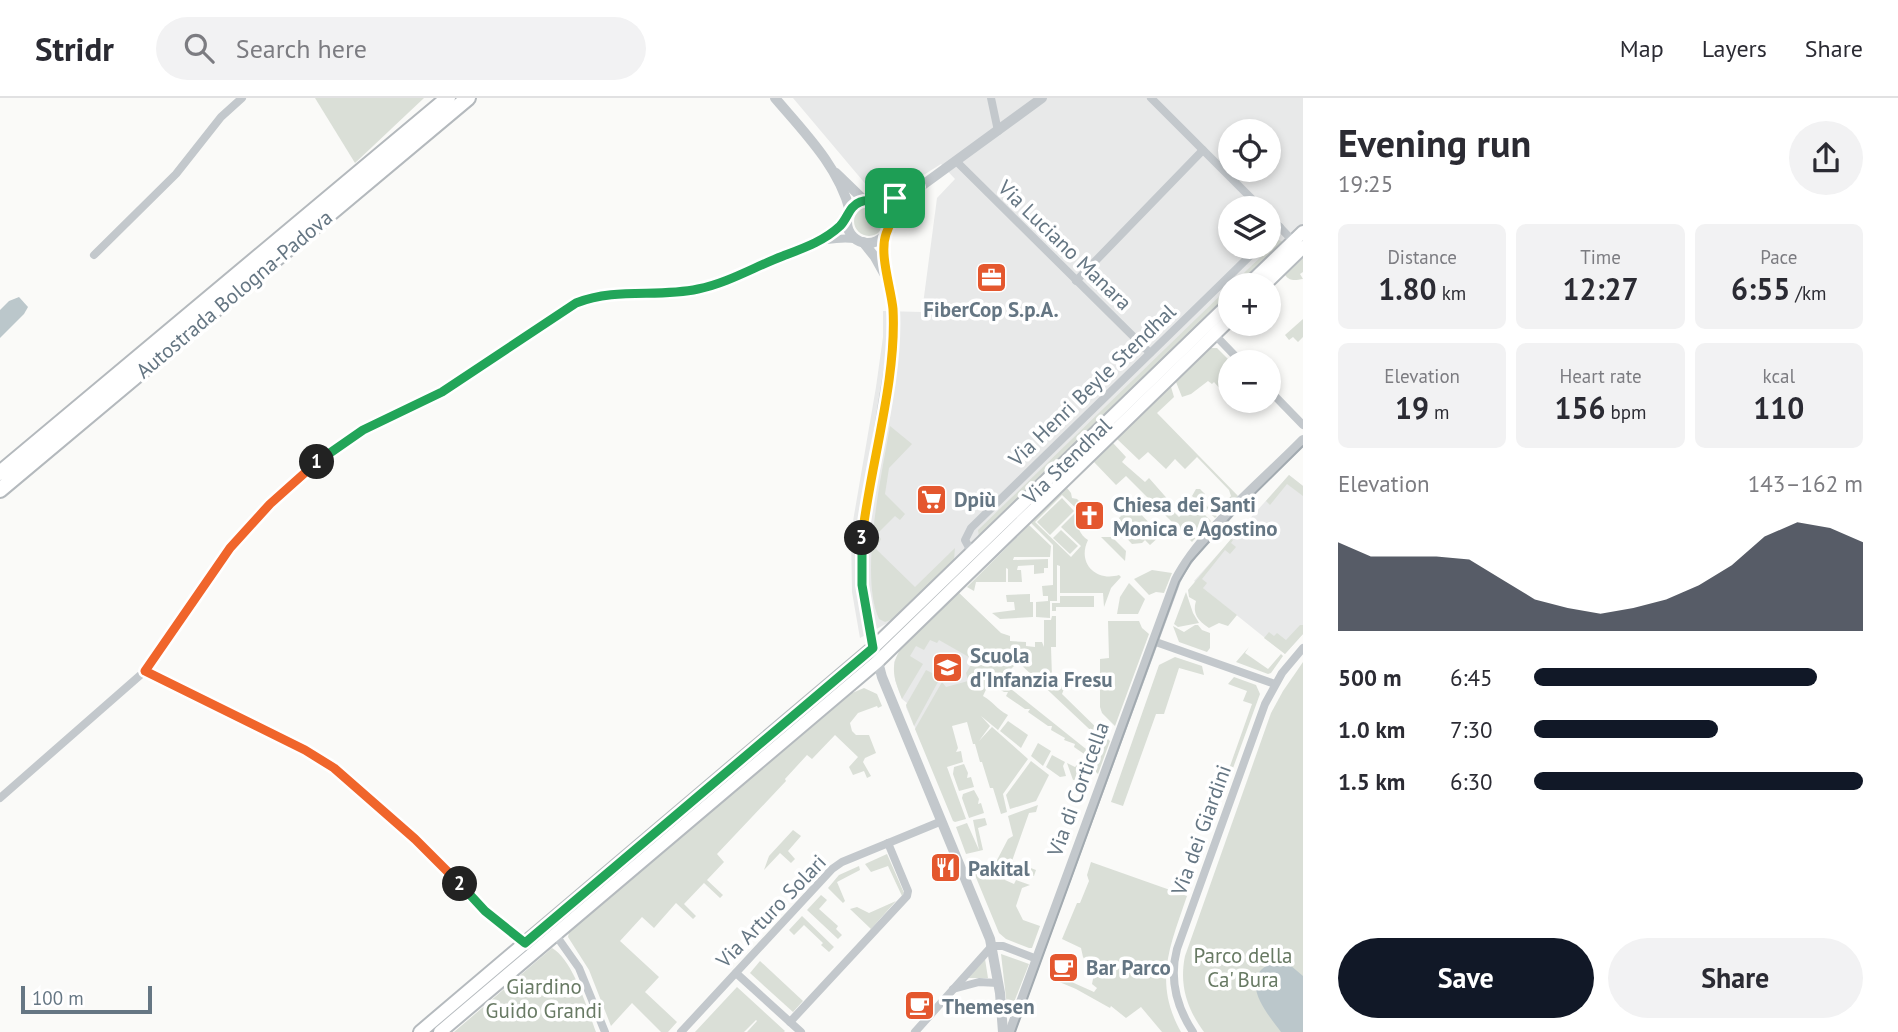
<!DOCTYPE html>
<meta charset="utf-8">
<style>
body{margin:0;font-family:"PT Sans",sans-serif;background:#f2f2f3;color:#2b2b33;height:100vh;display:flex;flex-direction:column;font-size:26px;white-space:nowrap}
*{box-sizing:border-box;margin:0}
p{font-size:23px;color:#7c7c81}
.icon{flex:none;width:38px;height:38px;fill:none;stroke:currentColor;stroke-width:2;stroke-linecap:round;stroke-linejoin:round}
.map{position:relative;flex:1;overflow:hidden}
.side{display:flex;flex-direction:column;background:#fff;width:595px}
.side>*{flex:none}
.fabs{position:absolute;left:1218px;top:21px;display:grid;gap:14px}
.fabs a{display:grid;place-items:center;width:63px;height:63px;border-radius:50%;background:#fff;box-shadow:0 4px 10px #0003;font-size:35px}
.scale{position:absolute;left:21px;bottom:18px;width:131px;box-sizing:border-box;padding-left:7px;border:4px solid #657683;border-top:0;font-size:19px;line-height:24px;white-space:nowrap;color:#657683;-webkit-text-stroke:5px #fff;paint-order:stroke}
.pin{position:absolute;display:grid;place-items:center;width:60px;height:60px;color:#fff;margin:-30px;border-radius:14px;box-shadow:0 4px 10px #0006}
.km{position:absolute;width:35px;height:35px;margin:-18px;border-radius:50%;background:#222;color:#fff;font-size:19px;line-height:35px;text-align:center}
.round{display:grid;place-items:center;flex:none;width:74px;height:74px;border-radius:37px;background:#f2f2f3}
.overview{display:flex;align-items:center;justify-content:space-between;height:119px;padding:0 35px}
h1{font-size:38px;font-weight:700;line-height:52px}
.metrics{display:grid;grid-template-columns:repeat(3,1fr);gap:10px;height:119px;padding:7px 35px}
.metrics div{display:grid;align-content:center;border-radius:10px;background:#f2f2f3;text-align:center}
.metrics b{font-size:30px;font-weight:700}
.metrics small{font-size:19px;font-weight:400}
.metrics p{font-size:19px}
.chart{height:196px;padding:14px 35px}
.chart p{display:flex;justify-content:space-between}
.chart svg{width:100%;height:126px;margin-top:7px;fill:#111827;opacity:.7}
.action{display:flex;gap:14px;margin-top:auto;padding:14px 35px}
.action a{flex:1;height:80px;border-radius:42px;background:#111827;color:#fff;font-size:28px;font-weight:700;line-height:80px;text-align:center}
.action a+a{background:#f2f2f3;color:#2b2b33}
ul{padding:0 35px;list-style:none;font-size:23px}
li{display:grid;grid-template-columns:112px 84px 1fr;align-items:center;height:52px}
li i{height:18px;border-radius:9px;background:#111827}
header{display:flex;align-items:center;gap:42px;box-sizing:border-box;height:98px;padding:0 35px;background:#fff;border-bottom:2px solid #e1e1e2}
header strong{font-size:33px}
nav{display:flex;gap:38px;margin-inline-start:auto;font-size:24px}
.search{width:490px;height:63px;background:#f2f2f3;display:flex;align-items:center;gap:18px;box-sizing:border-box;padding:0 24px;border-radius:38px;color:#7c7c81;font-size:26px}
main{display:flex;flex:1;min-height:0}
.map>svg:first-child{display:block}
.built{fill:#e8e9e9;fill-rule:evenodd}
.green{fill:#dadfd7}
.water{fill:#bbc7cb}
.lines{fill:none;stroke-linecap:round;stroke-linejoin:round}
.primary-casing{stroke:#b5babe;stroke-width:16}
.motorway-casing{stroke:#b4b9bd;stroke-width:18}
.minor{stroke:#c3c8cc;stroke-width:8}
.tertiary{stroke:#c3c8cc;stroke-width:10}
.primary{stroke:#fff;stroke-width:12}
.motorway{stroke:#fff;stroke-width:14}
.tram{stroke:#a2aab0;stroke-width:2}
.split-1-casing{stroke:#fff;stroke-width:14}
.split-2-casing{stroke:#fff;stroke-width:14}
.split-3-casing{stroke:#fff;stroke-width:14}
.split-4-casing{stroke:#fff;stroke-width:14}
.split-1{stroke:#22a559;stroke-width:9}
.split-2{stroke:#f0652b;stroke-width:9}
.split-3{stroke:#22a559;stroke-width:9}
.split-4{stroke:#f5b400;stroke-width:9}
.labels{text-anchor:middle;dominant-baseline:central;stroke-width:7;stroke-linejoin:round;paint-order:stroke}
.street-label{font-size:21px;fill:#657683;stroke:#fff}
.poi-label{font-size:21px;font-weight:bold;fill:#657683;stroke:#fff;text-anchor:start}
.park-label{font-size:21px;fill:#687a64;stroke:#fff}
</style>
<header>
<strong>Stridr</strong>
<div class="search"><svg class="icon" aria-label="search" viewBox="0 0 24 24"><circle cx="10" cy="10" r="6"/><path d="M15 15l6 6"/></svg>Search here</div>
<nav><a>Map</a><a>Layers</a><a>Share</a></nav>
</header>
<main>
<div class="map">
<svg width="1303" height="934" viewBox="0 0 1303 934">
<rect width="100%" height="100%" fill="#fafaf8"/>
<g class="built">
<path d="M793,0H1303V126L1240,187H1230V197L893,522L860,540L852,494L851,435L876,289L883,239V213L922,214L937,100L955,81L941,66L898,93L868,89ZM1230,33H1269V72H1230ZM1230,110H1269V149H1230Z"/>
<polygon points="1289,377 1303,388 1303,536 1285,556 1194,483"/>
<polygon points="959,495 1018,552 922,646 906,609 907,605 902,601 895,582 894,564 900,552"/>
</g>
<g class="green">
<polygon points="315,0 424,0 355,65"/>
<circle cx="869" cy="123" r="15"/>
<polygon points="1279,142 1283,144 1238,187 1231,187"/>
<path d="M1303,160V174L1300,176L1303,181C1296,182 1290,184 1285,177Z"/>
<polygon points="1230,188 1230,195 979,439 978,432"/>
<polygon points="1303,221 1303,239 1298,244 1293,239 1289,242 1285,237"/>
<polygon points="1211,250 1217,250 1231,264 1230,275 1222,283 1226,288 1221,292 1214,284 1212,286 1208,283 1191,296 1182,299 1176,284"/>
<polygon points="1171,289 1174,299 1157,315 1238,398 1228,408 1224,406 1231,398 1229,392 1197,359 1185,371 1175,361 1166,371 1148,354 1139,362 1117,341"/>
<path d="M890,328L912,346L889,370L885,396L905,416L900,422L895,418L877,436L881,441L876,451L915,489L955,450L954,462L893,521L885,524L879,521C859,478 882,375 890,328Z"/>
<polygon points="1113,345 1126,359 1122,364 1145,384 1149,380 1171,405 1168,408 1179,419 1189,410 1186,406 1190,402 1211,423 1192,444 1126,378 1116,387 1094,364"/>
<polygon points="1289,377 1303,388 1303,398 1287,386 1270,407 1266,403"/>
<path d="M1067,390L1071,395L1072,400L1077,401L1081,405L1077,411L1062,397L1035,424L1071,459L1081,448L1061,429L1076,414C1075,424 1079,437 1088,442C1077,464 1095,484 1119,477L1121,479L1111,490L1104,509L1103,495H1060V468L1057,467V503H1050V520L1036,519V504L1048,503V498H1043L1042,488L1053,487V447L1031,425Z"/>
<polygon points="1196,391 1200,391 1205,396 1201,402 1217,418 1215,420 1192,398"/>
<polygon points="1062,400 1074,413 1050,437 1037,424"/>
<polygon points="1128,403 1161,437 1150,447 1145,442 1142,445 1132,446 1119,432 1119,420 1121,418 1118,414"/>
<polygon points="1029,427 1051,448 1050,459 1014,459 1013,462 1048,461 1048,470 1044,470 1044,475 1034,476 1034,467 1018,468 1017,472 1021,472 1022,484 1008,484 1008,471 1006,470 1006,484 976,484 974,493 967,489"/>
<polygon points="1061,432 1078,448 1070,456 1053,440"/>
<polygon points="1101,439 1112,439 1126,453 1125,463"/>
<path d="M1231,441L1233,442L1231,445L1236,449L1230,456L1225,452L1202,481L1207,485L1203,490L1237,517L1228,528L1219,525L1209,530C1198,523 1192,515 1196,503L1189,499L1188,492Z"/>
<polygon points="1152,472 1172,475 1164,495 1156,494 1149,497 1134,481"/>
<polygon points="1129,485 1145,501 1138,516 1117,516 1120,499"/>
<polygon points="1186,494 1193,515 1199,525 1178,529 1174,526"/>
<path d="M959,495L1001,535L1010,538V543L1026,544V548L1035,549V544H1042L1044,549V522H1051L1052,518H1056V549H1051L1052,579L1064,591L1062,596L1110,643L1098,676L1094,672L1103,644L1018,564L1001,581V583L1091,655L1087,658L1074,649L1075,646L1064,642L1065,640L1051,632L1052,628H1048L1028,614L1030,611H1025L1006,598L1008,594H1004L989,585L983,598C995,605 995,610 1008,617L998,632L981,618L990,628L979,643L992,629L1028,661L1003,696L1007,714L1001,716L993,690H990L982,664H980L975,646H973L967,624L952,628L958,650L956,654L961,653L963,664L947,669L966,721L955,724L953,723L915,631L942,584L946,589L968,583L966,575L974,562L939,542L937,545L930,542L924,552L916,548L910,558L923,566L902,601C895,583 889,570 900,552Z"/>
<polygon points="1030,496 1030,504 1033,504 1033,519 1000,521 992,515 1015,512 1014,504 1007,504 1006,497"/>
<polygon points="1060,498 1094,498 1094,509 1056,509 1056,513 1052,513 1052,505 1060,505"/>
<polygon points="1108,523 1139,523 1142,530 1149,536 1115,628 1102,615 1100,609 1100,561 1109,560"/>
<polygon points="1195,527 1198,527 1202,532 1210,535 1210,550 1207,554 1179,544 1173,528 1184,534"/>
<polygon points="1300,527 1303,527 1303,536 1285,556 1264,540 1269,534 1274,538 1277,535 1286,542"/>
<polygon points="1249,549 1245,555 1268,571 1281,556 1283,558 1271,575 1268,576 1236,564"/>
<polygon points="1175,559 1202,568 1204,577 1179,570 1164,616 1156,616 1123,708 1111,704 1159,567"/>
<path d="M1303,564V934H1204C1187,911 1179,887 1185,858L1271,615L1283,593Z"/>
<polygon points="861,567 862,568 542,838"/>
<polygon points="926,572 938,578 939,582 914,628 906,607"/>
<polygon points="1234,579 1256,587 1260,596 1217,714 1213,716 1252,606 1243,603 1247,593 1228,586"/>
<polygon points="864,590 877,596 882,608 878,610 877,608 858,615 850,625 852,633 856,637 869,637 876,655 865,660 863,664 871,678 867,680 864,673 853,677 849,669 858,659 835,637 812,661 807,657 785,681 786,683 717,756 724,764 707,782 723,797 720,800 704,785 684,806 696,818 693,821 676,805 654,830 642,819 620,843 659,879 645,894 677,924 668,934 661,934 632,905 611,928 589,872 568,839 569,834 852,595"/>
<polygon points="1008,623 1028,637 1021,650 1000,633"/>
<polygon points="1038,645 1051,653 1043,668 1031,658"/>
<polygon points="1052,657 1065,664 1063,668 1066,678 1060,679 1046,669"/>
<polygon points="1082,662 1086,666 1081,681 1073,682 1067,665 1075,669"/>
<polygon points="1031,663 1049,677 1036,703 1010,711 1006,697"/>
<polygon points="964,666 968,675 967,680 971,679 974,689 959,693 953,676 954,669"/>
<polygon points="974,692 979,701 978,706 981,705 984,715 969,720 962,700 963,696"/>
<polygon points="1038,707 1036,714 1029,715 1012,763 1036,772 1034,778 1010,769 1005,782 1014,786 1016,782 1030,787 1022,790 1016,808 1023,822 1040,828 1032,850 1029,850 1006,841 999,835 970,765 977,762 982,769 996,764 1008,741 1013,738 1008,718"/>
<polygon points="985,720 987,727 978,730 983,752 966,756 956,729 967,725 979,752 973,722"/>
<polygon points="793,732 801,738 788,753 795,761 791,765 780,755 764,772 769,758"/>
<polygon points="887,756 904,795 902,798 888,768 871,774 865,766"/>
<path d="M1091,764L1187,798C1170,848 1153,884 1181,934H1162L1141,909L1126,920L1111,908L1110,910L1076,891L1050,880L1052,872L1064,877L1065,881L1094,894L1097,890L1092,886L1094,876L1083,859L1081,850L1062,841L1077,805H1080L1089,783L1087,777Z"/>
<polygon points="859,768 860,772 837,784 845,803 843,805 828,790 839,777"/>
<polygon points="821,797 827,802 819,811 838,828 836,831 842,837 838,841 807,812"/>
<polygon points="896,803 871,831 850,811 857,809 869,815"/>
<polygon points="802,818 834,849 829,854 821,847 823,845 804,827 794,837 789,832"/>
<path d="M552,850C574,863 587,911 596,934H454Z"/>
<polygon points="1001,856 1029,866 1009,917 1008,917"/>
<polygon points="985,861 988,880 968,880"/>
<polygon points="760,863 803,903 793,914 750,875"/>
<polygon points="737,889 785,933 784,934 747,934 757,923 756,922 744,934 695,934"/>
</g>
<g class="water">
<polygon points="19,199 28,209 24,216 0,240 0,212 9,203"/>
<path d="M1274,864L1290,867L1303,878V934H1281C1266,914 1236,879 1274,864Z"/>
</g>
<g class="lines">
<defs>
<g id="primary">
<polyline points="1248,187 1303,134"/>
<polyline points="1264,187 1303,149"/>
<polyline points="420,934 873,550 1230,205"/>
<polyline points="440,934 877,564 1230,221"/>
</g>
<g id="motorway">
<polyline points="0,375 448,0"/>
<polyline points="0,392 468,0"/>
</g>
</defs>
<use href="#primary" class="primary-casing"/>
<use href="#motorway" class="motorway-casing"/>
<g class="minor">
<polyline points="991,0 998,33"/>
<polyline points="1151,0 1261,110"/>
<polyline points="956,63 1150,255"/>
<polyline points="1269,118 1293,143"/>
<polyline points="1269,140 1280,129"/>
<polyline points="821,142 847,120"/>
<polyline points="94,157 176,76 221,19 242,0"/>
<polyline points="1076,183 1203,52"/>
<polyline points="1214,236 1241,264"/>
<polyline points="1269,292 1303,327"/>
<polyline points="972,455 965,442 971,430 1259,149"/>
<polyline points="1153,543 1275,586"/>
<polyline points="145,573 305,652 334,670 415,741 485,813 525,845"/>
<path d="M0,700L145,573L230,450L270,406L294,383L343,344L363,332L442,294L576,205C617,189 657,201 698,191C750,180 801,135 855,141"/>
<polyline points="555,836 579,870 605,934"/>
<polyline points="736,875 801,934"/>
<polyline points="953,891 979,884 998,885"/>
<polyline points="790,924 907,798 908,793 888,745"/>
<polyline points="681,934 832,771 842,764 942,723"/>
<polyline points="915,934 992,848 1003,848 1037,861"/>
<path d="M1193,934C1176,908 1169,881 1177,851L1265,606L1282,575L1303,550"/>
</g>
<g class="tertiary">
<path d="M775,0C804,34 839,69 850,113"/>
<polyline points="836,75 865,103"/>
<circle cx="868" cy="124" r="21"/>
<polyline points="881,106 913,92"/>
<polyline points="890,122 920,89 1042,0"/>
<polyline points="885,137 884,155 893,212 892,250 863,430 861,470 866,519 882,579 990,841 1000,895 1003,934"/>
<polyline points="863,144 875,159 885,177"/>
<path d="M1010,934L1176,482C1200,434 1264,382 1303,342"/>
</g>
<use href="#primary" class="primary"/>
<use href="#motorway" class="motorway"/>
<polyline class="tram" points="1015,934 1179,484 1191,464 1232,418 1303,348"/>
</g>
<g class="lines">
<defs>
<path id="split-1" d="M317,364L363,332L442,294L576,205C617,189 657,200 698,191C728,185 756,168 783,158C804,150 824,143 840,128C848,120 849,108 860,104C868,101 874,103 881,106L895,100"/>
<polyline id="split-2" points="317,364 270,406 230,450 145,573 305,652 334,670 415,741 460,786"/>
<polyline id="split-3" points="460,786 485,813 525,845 873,550 862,487 862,440"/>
<path id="split-4" d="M862,440C870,367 897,283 893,211C891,190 879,156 886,136C893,116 904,105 919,89L895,100"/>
</defs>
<use href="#split-1" class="split-1-casing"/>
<use href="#split-2" class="split-2-casing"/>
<use href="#split-3" class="split-3-casing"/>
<use href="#split-4" class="split-4-casing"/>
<use href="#split-1" class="split-1"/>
<use href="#split-2" class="split-2"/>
<use href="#split-3" class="split-3"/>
<use href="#split-4" class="split-4"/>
</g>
<defs>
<symbol id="office-square" viewBox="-11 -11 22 22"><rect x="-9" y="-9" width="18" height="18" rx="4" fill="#e4572e" stroke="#fff"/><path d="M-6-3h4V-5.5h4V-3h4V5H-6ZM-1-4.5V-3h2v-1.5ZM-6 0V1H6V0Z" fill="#fff"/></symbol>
<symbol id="supermarket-square" viewBox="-11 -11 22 22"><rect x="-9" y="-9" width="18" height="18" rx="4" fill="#e4572e" stroke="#fff"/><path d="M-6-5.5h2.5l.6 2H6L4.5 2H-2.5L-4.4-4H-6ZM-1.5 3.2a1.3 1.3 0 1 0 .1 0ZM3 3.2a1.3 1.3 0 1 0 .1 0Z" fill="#fff"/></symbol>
<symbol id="church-square" viewBox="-11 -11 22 22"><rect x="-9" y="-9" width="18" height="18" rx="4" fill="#e4572e" stroke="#fff"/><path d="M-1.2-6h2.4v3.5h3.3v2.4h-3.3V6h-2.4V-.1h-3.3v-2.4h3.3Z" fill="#fff"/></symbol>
<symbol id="school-square" viewBox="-11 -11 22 22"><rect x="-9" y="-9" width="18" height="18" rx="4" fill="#e4572e" stroke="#fff"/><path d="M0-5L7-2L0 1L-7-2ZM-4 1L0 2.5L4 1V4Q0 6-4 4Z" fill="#fff"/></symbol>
<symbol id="restaurant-square" viewBox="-11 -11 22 22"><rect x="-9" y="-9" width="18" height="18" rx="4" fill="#e4572e" stroke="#fff"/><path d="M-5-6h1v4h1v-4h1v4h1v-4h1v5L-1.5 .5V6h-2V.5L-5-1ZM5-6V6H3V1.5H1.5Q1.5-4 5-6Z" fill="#fff"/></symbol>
<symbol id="cafe-square" viewBox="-11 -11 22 22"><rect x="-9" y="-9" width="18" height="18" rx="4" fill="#e4572e" stroke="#fff"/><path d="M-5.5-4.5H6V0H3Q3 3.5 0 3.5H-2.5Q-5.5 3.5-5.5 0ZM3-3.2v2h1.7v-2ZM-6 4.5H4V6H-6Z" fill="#fff"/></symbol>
</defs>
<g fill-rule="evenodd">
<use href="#office-square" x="974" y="162" width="35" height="35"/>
<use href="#supermarket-square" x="914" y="384" width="35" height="35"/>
<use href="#church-square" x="1072" y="400" width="35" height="35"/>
<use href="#school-square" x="930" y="552" width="35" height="35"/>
<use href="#restaurant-square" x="928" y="752" width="35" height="35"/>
<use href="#cafe-square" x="1046" y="852" width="35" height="35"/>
<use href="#cafe-square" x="902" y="890" width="35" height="35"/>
</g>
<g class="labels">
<g class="street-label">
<text transform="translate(1065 147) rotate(44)">Via Luciano Manara</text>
<text transform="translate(234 196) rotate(-40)">Autostrada Bologna-Padova</text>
<text transform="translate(1092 287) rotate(-44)">Via Henri Beyle Stendhal</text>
<text transform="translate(1067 363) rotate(-44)">Via Stendhal</text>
<text transform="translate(1078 691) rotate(-70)">Via di Corticella</text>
<text transform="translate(1201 732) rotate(-70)">Via dei Giardini</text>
<text transform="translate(771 813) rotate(-46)">Via Arturo Solari</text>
</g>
<g class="poi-label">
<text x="991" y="211" text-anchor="middle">FiberCop S.p.A.</text>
<text x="954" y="401">Dpiù</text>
<text x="1113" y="406">Chiesa dei Santi<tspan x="1113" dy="24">Monica e Agostino</tspan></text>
<text x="970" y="557">Scuola<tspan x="970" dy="24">d'Infanzia Fresu</tspan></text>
<text x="968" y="770">Pakital</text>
<text x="1086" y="869">Bar Parco</text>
<text x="942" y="908">Themesen</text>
</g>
<g class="park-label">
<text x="1243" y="857">Parco della<tspan x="1243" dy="24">Ca' Bura</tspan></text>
<text x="544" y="888">Giardino<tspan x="544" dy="24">Guido Grandi</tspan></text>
</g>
</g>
</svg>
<div class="fabs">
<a><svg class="icon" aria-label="locate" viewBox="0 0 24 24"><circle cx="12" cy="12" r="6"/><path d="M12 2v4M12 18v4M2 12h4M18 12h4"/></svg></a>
<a><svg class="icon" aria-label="layers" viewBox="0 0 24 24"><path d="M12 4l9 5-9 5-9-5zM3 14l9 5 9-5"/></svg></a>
<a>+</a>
<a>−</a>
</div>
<div class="scale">100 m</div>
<div class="pin" style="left:895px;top:100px;background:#1e9e55"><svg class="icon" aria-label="arrive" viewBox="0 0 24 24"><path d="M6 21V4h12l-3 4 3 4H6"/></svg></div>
<b class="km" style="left:317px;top:364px">1</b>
<b class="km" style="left:460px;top:786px">2</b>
<b class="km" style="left:862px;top:440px">3</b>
</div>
<section class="side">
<div class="overview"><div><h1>Evening run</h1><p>19:25</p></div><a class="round"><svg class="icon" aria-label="share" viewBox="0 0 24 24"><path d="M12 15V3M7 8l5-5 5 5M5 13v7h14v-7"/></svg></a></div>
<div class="metrics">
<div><p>Distance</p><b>1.80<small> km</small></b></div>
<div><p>Time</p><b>12:27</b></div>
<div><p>Pace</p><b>6:55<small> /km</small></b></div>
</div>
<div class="metrics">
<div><p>Elevation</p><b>19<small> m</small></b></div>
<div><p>Heart rate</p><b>156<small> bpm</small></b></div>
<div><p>kcal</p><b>110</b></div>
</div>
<div class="chart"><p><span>Elevation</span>143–162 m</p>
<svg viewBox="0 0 160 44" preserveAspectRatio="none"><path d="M0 44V13L10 18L20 18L30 18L40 19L50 26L60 33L70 36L80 38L90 36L100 33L110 28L120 21L130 11L140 6L150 8L160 13V44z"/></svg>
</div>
<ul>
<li><b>500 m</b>6:45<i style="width:86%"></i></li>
<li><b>1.0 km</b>7:30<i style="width:56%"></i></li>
<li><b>1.5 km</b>6:30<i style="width:100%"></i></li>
</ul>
<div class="action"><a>Save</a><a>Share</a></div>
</section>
</main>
